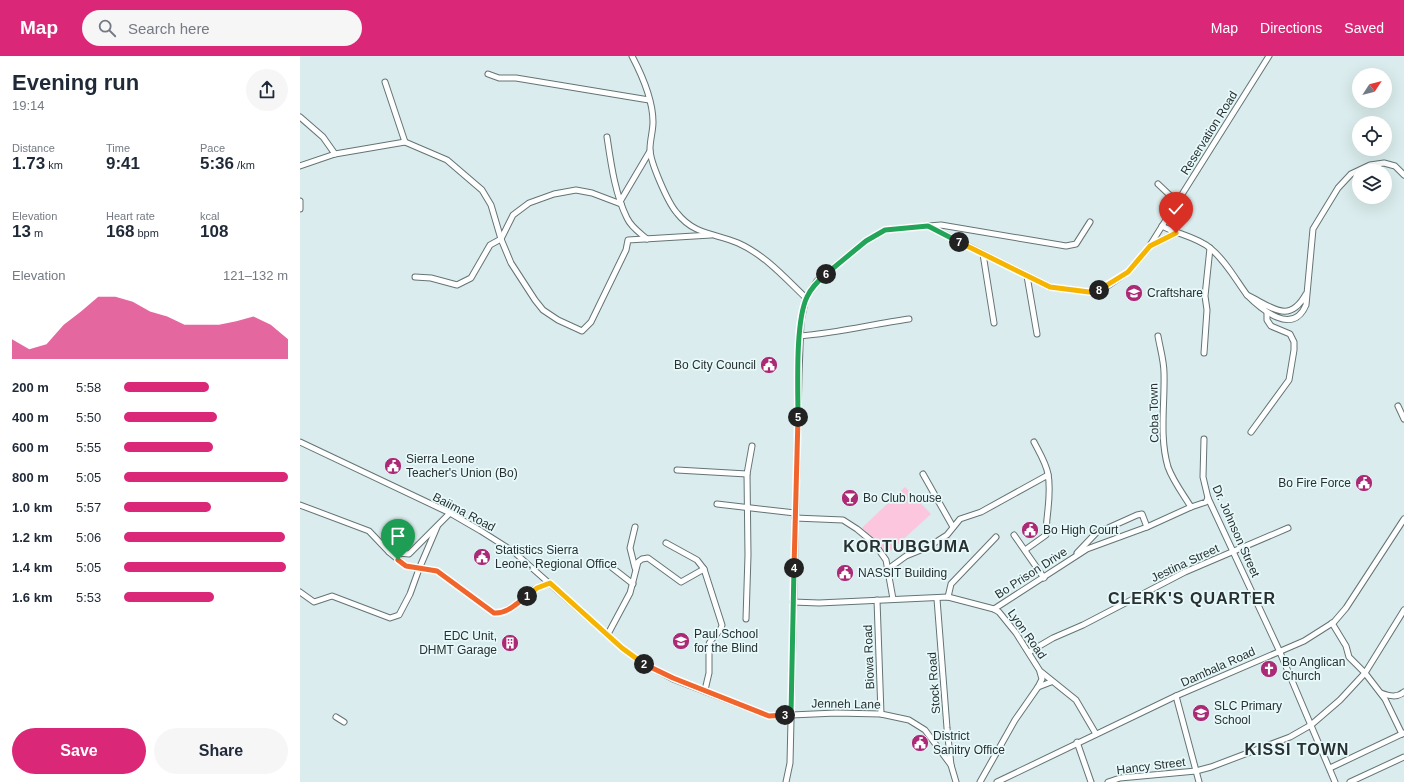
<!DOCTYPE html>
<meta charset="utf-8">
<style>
body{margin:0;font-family:Arial,sans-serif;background:#f6f6f7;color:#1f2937;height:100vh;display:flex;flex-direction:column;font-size:15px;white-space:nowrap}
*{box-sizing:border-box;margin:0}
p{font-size:13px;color:#747a83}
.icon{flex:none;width:22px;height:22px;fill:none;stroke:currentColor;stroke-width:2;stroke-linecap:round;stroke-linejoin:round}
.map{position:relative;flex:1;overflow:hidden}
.panel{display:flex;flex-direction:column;background:#fff;width:300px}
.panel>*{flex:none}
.needle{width:26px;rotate:54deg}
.tools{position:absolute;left:1052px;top:12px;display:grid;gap:8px}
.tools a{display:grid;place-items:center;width:40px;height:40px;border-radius:50%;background:#fff;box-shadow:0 4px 16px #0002;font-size:20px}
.pin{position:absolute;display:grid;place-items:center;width:34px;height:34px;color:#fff;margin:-41px -17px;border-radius:50% 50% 50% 0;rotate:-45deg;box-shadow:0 0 4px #0007}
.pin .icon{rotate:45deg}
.km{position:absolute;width:20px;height:20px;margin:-10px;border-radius:50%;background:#222;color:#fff;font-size:11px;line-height:20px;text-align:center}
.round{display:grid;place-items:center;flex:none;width:42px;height:42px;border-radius:21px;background:#f6f6f7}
.headline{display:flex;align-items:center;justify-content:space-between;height:68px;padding:0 12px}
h1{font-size:22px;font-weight:600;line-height:30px}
.stats{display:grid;grid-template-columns:repeat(3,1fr);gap:6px;height:68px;padding:4px 12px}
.stats div{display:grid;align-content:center}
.stats b{font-size:17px;font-weight:600}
.stats small{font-size:11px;font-weight:400}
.stats p{font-size:11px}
.chart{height:112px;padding:8px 12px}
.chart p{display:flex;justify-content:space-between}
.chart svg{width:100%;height:72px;margin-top:4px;fill:#db2777;opacity:.7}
.button{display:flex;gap:8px;margin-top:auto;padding:8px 12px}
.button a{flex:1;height:46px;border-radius:24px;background:#db2777;color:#fff;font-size:16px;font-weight:600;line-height:46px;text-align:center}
.button a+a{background:#f6f6f7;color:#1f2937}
ul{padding:0 12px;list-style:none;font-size:13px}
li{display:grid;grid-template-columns:64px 48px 1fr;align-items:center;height:30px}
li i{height:10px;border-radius:5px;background:#db2777}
header{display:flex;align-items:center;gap:24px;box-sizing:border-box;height:56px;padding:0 20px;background:#db2777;color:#fff}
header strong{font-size:19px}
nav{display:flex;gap:22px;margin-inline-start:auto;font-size:14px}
.search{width:280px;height:36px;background:#f6f6f7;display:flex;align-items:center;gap:10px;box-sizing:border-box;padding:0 14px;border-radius:22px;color:#747a83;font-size:15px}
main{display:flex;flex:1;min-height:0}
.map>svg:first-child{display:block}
.green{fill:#fbc6de}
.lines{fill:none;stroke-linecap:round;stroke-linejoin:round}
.minor-casing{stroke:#647475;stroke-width:7}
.minor{stroke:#fff;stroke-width:5}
.split-1-casing{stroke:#fff;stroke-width:8}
.split-2-casing{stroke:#fff;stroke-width:8}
.split-3-casing{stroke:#fff;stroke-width:8}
.split-4-casing{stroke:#fff;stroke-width:8}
.split-5-casing{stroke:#fff;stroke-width:8}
.split-6-casing{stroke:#fff;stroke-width:8}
.split-7-casing{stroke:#fff;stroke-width:8}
.split-8-casing{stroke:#fff;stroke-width:8}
.split-9-casing{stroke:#fff;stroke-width:8}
.split-1{stroke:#f0652b;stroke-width:5}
.split-2{stroke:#f5b400;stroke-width:5}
.split-3{stroke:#f0652b;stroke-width:5}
.split-4{stroke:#22a559;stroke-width:5}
.split-5{stroke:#f0652b;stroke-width:5}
.split-6{stroke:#22a559;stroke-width:5}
.split-7{stroke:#22a559;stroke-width:5}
.split-8{stroke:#f5b400;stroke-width:5}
.split-9{stroke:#f5b400;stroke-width:5}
.labels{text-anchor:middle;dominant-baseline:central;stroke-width:3.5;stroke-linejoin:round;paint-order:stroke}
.street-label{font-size:12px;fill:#293031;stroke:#e7f9fa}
.poi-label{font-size:12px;fill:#293031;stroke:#e7f9fa;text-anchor:start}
.district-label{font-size:16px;font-weight:bold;letter-spacing:1px;fill:#293031;stroke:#e7f9fa}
</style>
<header>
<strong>Map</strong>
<div class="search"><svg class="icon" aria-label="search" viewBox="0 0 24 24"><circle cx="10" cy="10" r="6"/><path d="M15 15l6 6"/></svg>Search here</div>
<nav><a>Map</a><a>Directions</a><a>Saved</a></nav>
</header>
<main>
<section class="panel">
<div class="headline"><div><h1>Evening run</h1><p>19:14</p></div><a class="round"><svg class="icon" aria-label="share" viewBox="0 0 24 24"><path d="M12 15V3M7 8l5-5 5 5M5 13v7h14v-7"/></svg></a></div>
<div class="stats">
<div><p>Distance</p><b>1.73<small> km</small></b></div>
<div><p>Time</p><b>9:41</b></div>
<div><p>Pace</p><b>5:36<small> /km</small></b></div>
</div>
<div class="stats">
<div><p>Elevation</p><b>13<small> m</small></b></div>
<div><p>Heart rate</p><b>168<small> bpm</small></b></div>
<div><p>kcal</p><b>108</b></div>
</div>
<div class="chart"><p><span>Elevation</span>121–132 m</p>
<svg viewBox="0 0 160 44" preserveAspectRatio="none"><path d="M0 44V32L10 38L20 35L30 23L40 15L50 6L60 6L70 9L80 15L90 18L100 23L110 23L120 23L130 21L140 18L150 23L160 32V44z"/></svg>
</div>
<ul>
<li><b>200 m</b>5:58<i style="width:52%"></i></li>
<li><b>400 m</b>5:50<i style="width:57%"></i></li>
<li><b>600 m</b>5:55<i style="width:54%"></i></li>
<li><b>800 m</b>5:05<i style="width:100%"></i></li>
<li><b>1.0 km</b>5:57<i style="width:53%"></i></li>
<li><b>1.2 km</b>5:06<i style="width:98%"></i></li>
<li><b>1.4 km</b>5:05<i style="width:99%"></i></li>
<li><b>1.6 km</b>5:53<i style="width:55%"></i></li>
</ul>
<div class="button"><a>Save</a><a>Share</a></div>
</section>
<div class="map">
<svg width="1104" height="726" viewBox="0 0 1104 726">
<rect width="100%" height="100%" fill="#daeced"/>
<polygon class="green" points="605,431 631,458 587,498 562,472"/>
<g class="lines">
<defs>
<g id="minor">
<path d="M332,0C342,19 353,44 353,66C353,75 350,84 350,93C350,106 368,147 377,157C394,179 415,177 438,187C465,199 485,222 506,242"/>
<polyline points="188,18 199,22 216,22 349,44"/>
<polyline points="85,26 105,86"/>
<polyline points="0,61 23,81 35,98"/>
<path d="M307,81C311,108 315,138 327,162C331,171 340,177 347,183"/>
<polyline points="0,110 35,98 105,86 147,104 182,134 191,149 201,183 211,207 235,244 243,254 258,264 282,275 291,266 326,194 328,184 411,179"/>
<polyline points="858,128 877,146"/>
<polyline points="321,144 350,95"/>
<polyline points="0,145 0,153"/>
<polyline points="629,170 641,169 766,190 776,188 790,166"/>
<path d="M862,170C877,178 897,181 910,192C925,204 936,224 947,239"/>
<polyline points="850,190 876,177"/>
<polyline points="683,198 694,267"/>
<polyline points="727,220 737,278"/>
<polyline points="115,221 131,222 157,229 171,222 190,189 201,183 213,159 229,147 254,138 276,134 292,137 321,148"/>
<path d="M1006,238C989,269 972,251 947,239C962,254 993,280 1006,249L1013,173L1038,132L1051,118L1070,109L1084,107L1095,110L1104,119"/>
<path d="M500,280C537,277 573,268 609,263"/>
<path d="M858,280C860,292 864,305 864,317C865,348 859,380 868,411C873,425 883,438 891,451"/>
<polyline points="904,297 907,254 905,240 910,192"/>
<polyline points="1098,350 1104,363"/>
<polyline points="951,376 989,324 994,294 994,286 990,278 971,270 967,264 967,257"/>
<polyline points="904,383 903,421 908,442 979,594 1035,726"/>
<polyline points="0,386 150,457 181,475 214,496 322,592 341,606 373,623 469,660 536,657 581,658 609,664 625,674 651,709"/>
<polyline points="377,414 447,418"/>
<polyline points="623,418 653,471"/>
<polyline points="417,448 495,457"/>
<polyline points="0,449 69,475 89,496 109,498 150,457"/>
<polyline points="495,462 543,464 557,473 574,487 586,504 593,543"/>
<polyline points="335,471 330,492 335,512"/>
<polyline points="714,479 744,522"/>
<path d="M366,487L397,504L404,513L422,569C421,577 412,580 409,588V617L405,634"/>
<path d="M725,494L746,479C746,459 752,438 748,418C746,407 739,396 734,386"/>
<path d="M89,496L106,510L137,515L194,557C209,558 223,541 235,533C239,530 245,529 250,527"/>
<polyline points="777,497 797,476 808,472 837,459 842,458 847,471"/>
<polyline points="310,510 333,528"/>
<polyline points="588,513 606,500 628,491 647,479 660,463 681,456 748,419"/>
<polyline points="0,536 14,546 32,540 90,562 99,559 110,538 119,513 137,471"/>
<polyline points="648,541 651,528 696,481"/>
<polyline points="637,543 647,672 651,709 656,726"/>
<polyline points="577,544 581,658"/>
<polyline points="493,546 519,547 648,541 694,553 699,556 716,577 740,615 776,644 796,678"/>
<polyline points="694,553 787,493 847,471 891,451 906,446 908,442"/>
<polyline points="446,563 448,499 447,418 452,390"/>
<polyline points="1032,567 1046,590 1049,601 1065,617 1085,643 1102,678"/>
<polyline points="308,578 330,537 338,506 342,503 348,502 381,526 404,513"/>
<polyline points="729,596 753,582 783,569 885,516 988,472"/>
<polyline points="738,631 751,626"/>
<path d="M1081,637C1089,640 1097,642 1104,636"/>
<polyline points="876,640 899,726"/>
<polyline points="36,661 44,666"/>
<polyline points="777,686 791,726"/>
<polyline points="1030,712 1104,677"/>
<polyline points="486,726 490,707 499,318 501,265 506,242 517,225 566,185 585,174 628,170 750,231 789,236 803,233 828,216 847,194 969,0"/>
<polyline points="680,726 715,664 738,631 742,623 740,616"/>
<polyline points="697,726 876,640 1004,585 1034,566 1046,552 1104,463"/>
<polyline points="808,726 820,722 896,715 911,711 990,681 1011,669 1040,644 1065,617 1104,554"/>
<polyline points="1050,726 1104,701"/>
</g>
</defs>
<use href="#minor" class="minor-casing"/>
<use href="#minor" class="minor"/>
</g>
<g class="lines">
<defs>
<path id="split-1" d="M98,504L106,510L137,515L194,557C207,558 217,547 227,540"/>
<polyline id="split-2" points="227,540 237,532 250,527 322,592 344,608"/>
<polyline id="split-3" points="344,608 373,622 469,660 485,659"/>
<polyline id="split-4" points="485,659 491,658 494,512"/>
<polyline id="split-5" points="494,512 498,361"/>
<path id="split-6" d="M498,361C498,332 495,266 507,241C511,232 519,224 526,218"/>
<polyline id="split-7" points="526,218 566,185 585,174 628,170 659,186"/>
<polyline id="split-8" points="659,186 750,231 789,236 799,234"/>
<polyline id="split-9" points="799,234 828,216 850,190 876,177"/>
</defs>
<use href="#split-1" class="split-1-casing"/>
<use href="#split-2" class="split-2-casing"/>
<use href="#split-3" class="split-3-casing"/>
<use href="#split-4" class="split-4-casing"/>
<use href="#split-5" class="split-5-casing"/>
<use href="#split-6" class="split-6-casing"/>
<use href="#split-7" class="split-7-casing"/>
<use href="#split-8" class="split-8-casing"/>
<use href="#split-9" class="split-9-casing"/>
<use href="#split-1" class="split-1"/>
<use href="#split-2" class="split-2"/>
<use href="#split-3" class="split-3"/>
<use href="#split-4" class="split-4"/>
<use href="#split-5" class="split-5"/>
<use href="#split-6" class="split-6"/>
<use href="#split-7" class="split-7"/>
<use href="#split-8" class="split-8"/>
<use href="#split-9" class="split-9"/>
</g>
<defs>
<symbol id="school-disc" viewBox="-11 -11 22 22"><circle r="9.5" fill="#ab2a76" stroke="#e7f9fa"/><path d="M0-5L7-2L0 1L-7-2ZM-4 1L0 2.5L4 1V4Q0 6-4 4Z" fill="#fff"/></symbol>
<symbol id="civic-disc" viewBox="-11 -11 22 22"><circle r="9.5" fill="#ab2a76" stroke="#e7f9fa"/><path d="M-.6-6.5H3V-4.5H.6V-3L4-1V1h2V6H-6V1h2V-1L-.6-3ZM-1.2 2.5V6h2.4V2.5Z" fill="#fff"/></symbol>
<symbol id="bar-disc" viewBox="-11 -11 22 22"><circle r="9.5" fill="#ab2a76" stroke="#e7f9fa"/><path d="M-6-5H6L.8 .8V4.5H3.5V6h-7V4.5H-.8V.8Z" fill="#fff"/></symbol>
<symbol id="building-disc" viewBox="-11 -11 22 22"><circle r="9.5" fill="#ab2a76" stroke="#e7f9fa"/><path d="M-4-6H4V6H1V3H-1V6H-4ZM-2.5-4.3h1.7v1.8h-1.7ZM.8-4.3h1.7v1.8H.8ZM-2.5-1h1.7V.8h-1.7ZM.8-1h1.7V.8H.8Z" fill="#fff"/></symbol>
<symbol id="church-disc" viewBox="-11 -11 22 22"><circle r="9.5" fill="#ab2a76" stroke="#e7f9fa"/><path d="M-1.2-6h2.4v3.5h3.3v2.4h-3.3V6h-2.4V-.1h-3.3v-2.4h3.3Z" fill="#fff"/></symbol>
</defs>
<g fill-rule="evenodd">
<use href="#school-disc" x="824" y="227" width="20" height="20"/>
<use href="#civic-disc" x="459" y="299" width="20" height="20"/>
<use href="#civic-disc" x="83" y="400" width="20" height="20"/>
<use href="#civic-disc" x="1054" y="417" width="20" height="20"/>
<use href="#bar-disc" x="540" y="432" width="20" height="20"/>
<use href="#civic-disc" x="720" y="464" width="20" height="20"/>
<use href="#civic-disc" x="172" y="491" width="20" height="20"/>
<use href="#civic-disc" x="535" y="507" width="20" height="20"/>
<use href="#school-disc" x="371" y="575" width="20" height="20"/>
<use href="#building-disc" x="200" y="577" width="20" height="20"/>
<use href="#church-disc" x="959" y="603" width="20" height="20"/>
<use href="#school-disc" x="891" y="647" width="20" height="20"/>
<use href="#civic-disc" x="610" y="677" width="20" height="20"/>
</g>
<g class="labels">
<g class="street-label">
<text transform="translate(909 77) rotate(-58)">Reservation Road</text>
<text transform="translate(854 357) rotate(-91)">Coba Town</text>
<text transform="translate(164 456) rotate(28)">Baiima Road</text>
<text transform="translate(936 475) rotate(66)">Dr. Johnson Street</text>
<text transform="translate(885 507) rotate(-25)">Jestina Street</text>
<text transform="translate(731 517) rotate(-33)">Bo Prison Drive</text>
<text transform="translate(727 578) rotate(55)">Lyon Road</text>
<text transform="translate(569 601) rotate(-92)">Biowa Road</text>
<text transform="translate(918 611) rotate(-24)">Dambala Road</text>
<text transform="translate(634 627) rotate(-94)">Stock Road</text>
<text transform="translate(546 648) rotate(1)">Jenneh Lane</text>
<text transform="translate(851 710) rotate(-7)">Hancy Street</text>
</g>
<g class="poi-label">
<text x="847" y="237">Craftshare</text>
<text x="456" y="309" text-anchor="end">Bo City Council</text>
<text x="106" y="403">Sierra Leone<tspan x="106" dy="14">Teacher's Union (Bo)</tspan></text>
<text x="1051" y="427" text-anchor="end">Bo Fire Force</text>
<text x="563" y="442">Bo Club house</text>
<text x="743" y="474">Bo High Court</text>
<text x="195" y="494">Statistics Sierra<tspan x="195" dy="14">Leone, Regional Office</tspan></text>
<text x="558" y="517">NASSIT Building</text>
<text x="394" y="578">Paul School<tspan x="394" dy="14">for the Blind</tspan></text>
<text x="197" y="580" text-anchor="end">EDC Unit,<tspan x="197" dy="14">DHMT Garage</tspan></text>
<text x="982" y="606">Bo Anglican<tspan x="982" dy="14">Church</tspan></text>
<text x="914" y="650">SLC Primary<tspan x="914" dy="14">School</tspan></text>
<text x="633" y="680">District<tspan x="633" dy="14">Sanitry Office</tspan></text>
</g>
<g class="district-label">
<text x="607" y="490">KORTUBGUMA</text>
<text x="892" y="542">CLERK'S QUARTER</text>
<text x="997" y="693">KISSI TOWN</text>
</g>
</g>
</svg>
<div class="tools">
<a><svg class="needle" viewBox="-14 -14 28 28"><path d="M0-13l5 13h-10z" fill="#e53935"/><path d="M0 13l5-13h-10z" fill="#747a83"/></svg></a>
<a><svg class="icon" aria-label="locate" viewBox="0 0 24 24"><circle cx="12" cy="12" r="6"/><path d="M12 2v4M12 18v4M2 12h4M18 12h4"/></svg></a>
<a><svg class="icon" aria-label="layers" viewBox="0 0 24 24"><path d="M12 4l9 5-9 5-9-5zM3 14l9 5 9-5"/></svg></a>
</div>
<div class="pin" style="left:98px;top:504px;background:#1e9e55"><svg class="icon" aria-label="arrive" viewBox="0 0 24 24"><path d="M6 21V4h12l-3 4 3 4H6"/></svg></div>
<div class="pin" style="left:876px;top:177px;background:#d93025"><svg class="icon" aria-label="check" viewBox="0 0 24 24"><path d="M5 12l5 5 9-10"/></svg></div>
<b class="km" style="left:227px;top:540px">1</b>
<b class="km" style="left:344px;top:608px">2</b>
<b class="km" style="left:485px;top:659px">3</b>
<b class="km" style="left:494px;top:512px">4</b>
<b class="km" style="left:498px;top:361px">5</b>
<b class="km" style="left:526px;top:218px">6</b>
<b class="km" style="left:659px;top:186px">7</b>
<b class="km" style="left:799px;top:234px">8</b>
</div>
</main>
